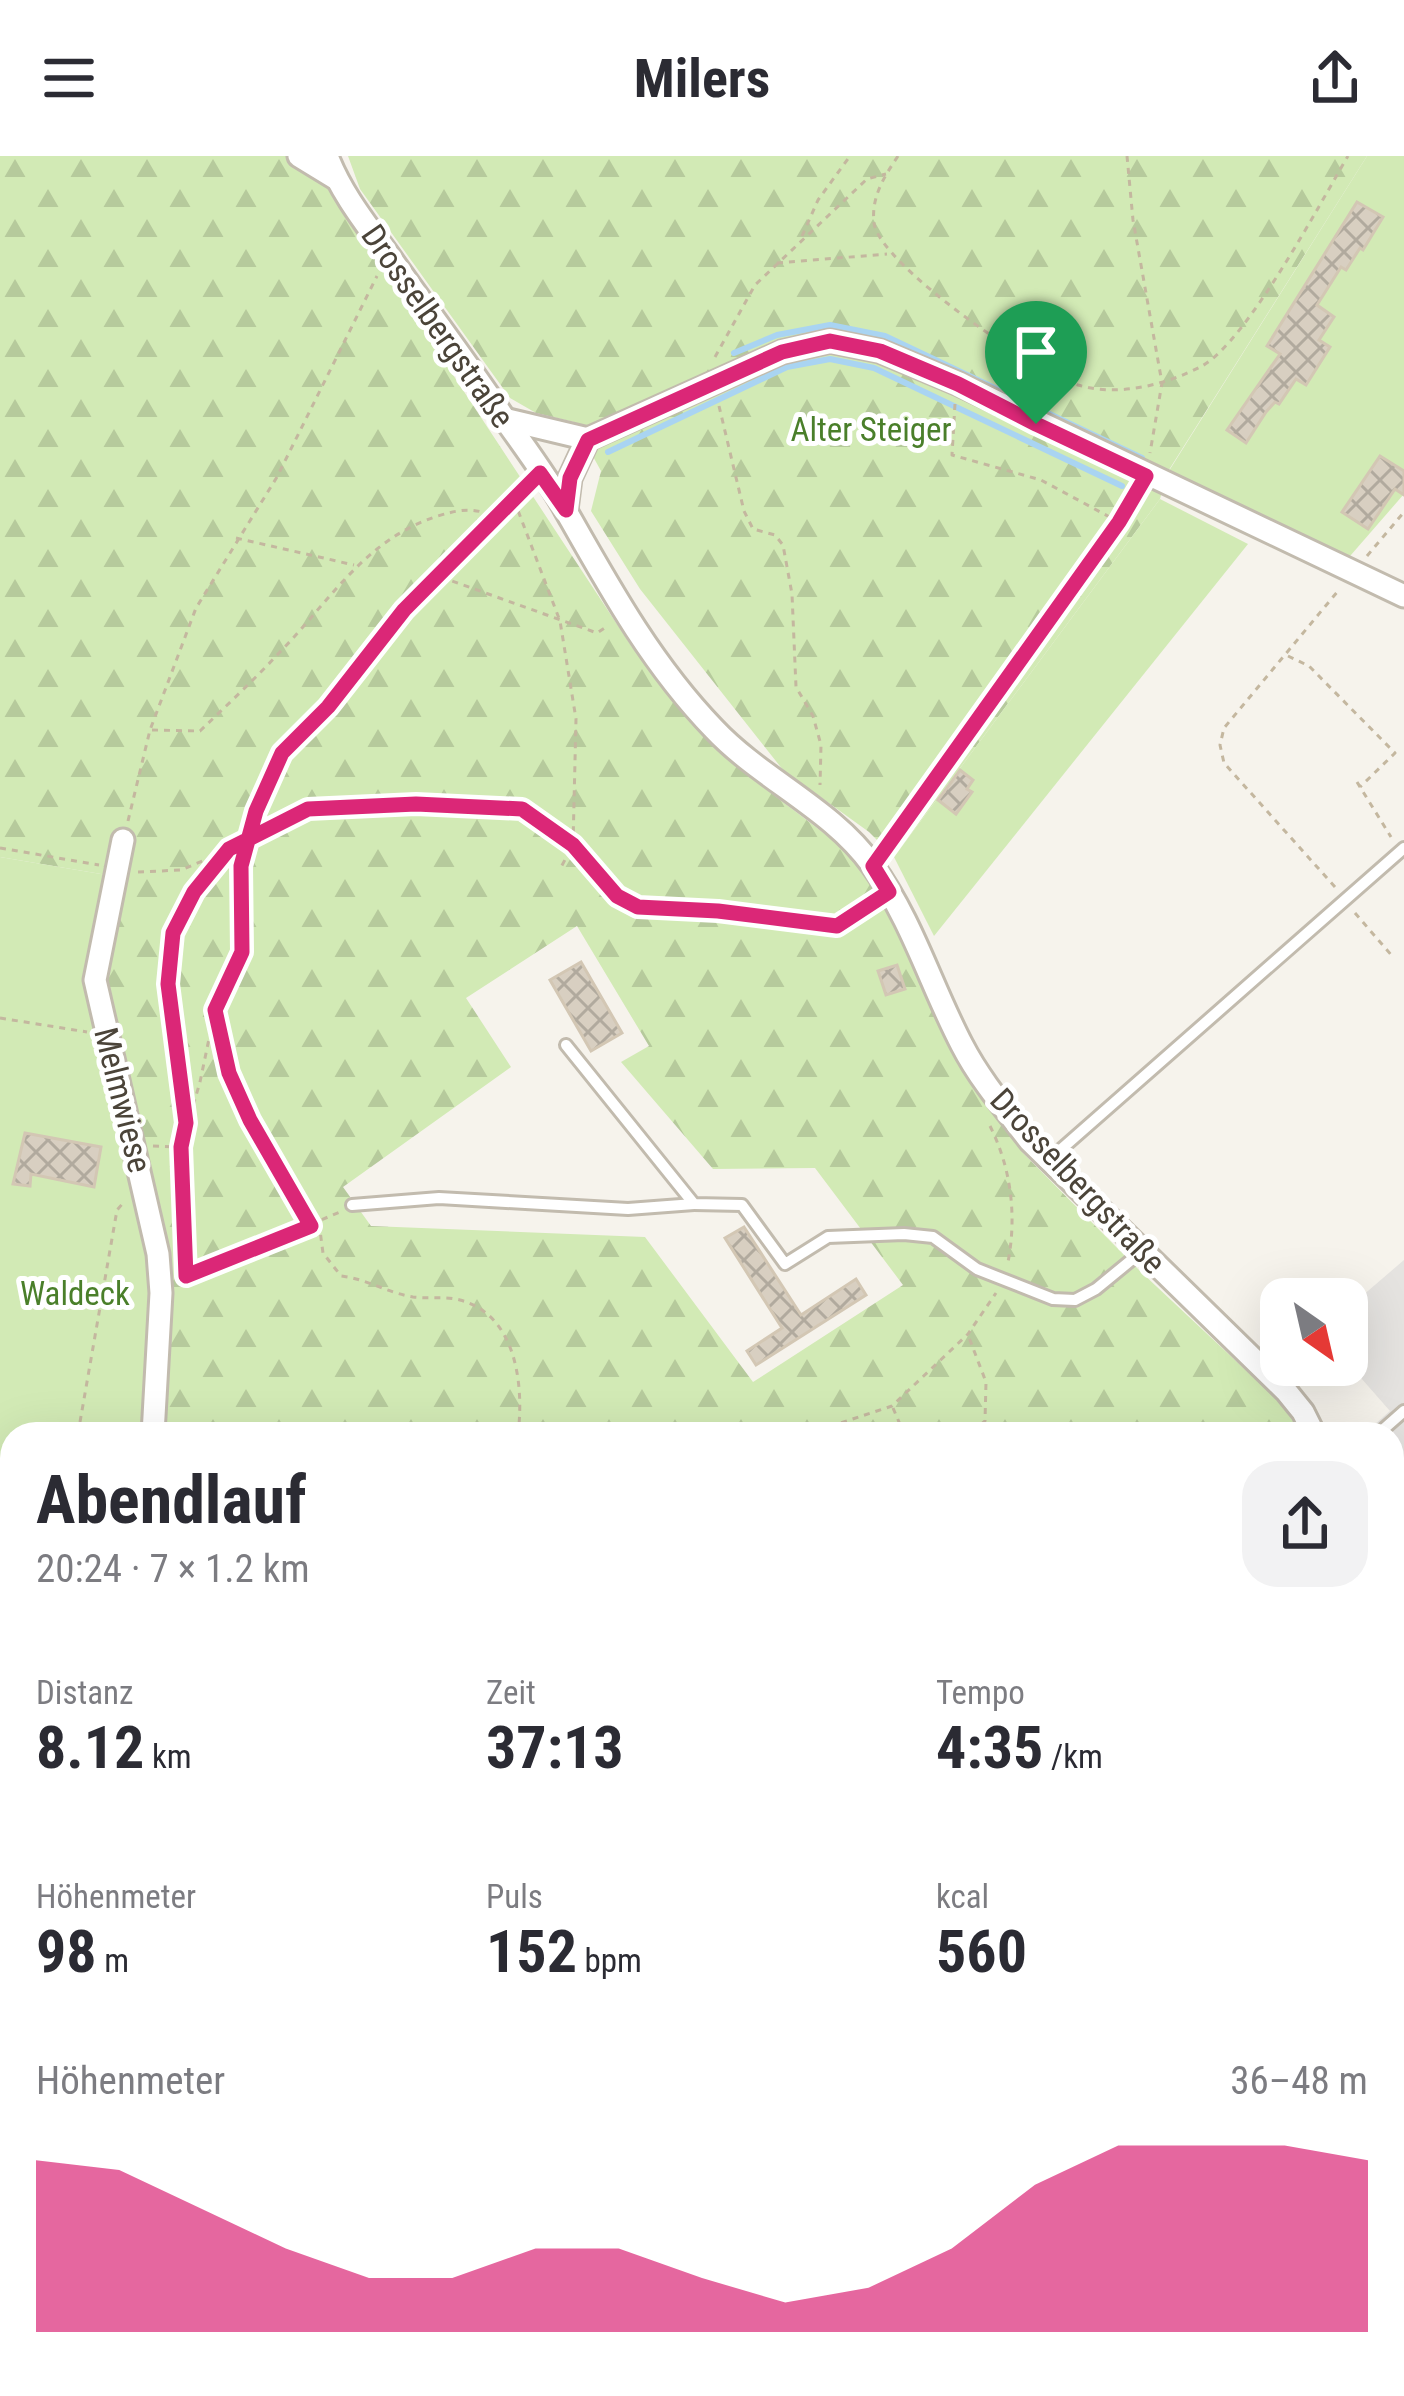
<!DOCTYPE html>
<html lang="de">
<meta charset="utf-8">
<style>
body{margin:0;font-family:"Roboto Condensed",sans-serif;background:#f2f2f3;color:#2b2b33;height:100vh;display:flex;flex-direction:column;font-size:45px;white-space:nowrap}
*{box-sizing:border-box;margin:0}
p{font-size:39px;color:#7c7c81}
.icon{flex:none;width:66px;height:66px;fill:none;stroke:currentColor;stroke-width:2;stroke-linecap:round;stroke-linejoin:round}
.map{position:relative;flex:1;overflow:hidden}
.side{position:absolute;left:0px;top:1266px;width:1404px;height:975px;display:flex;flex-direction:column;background:#fff;border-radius:36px 36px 0 0;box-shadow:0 12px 48px #0002}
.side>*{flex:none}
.needle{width:78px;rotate:146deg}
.fabs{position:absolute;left:1260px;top:1122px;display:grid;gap:24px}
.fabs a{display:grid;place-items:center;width:108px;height:108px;border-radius:24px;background:#fff;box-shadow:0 12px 48px #0002;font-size:60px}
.pin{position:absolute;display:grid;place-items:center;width:102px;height:102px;color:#fff;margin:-123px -51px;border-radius:50% 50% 50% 0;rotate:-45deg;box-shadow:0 0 12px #0007}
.pin .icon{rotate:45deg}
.round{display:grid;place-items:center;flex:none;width:126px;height:126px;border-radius:36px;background:#f2f2f3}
.headline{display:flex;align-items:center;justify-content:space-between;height:204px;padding:0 36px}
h1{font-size:66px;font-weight:700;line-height:90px}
.metrics{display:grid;grid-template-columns:repeat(3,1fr);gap:18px;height:204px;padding:12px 36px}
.metrics div{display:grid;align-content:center}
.metrics b{font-size:60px;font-weight:700}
.metrics small{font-size:33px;font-weight:400}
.metrics p{font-size:33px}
.chart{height:336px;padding:24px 36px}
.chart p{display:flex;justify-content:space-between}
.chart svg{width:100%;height:216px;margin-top:12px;fill:#db2777;opacity:.7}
header{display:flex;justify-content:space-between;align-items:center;height:156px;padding:0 36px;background:#fff;font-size:54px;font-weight:700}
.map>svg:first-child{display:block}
.residential{fill:#eae5da}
.grass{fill:url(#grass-tufts)}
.forest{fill:url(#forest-firs);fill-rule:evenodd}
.garden{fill:#d2eab5}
.parking{fill:#e5e3e0}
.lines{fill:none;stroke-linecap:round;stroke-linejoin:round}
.stream{stroke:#a9d4f2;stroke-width:6}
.building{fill:url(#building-cross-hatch);stroke:#d3c7b4;stroke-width:3}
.lane-casing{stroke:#c2bbae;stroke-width:16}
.street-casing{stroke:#c2bbae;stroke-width:27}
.path{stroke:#c4b79f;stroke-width:3;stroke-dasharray:6 6;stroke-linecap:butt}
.lane{stroke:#fff;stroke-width:10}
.street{stroke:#fff;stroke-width:21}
.route-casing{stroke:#fff;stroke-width:24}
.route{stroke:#db2777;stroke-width:15}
.labels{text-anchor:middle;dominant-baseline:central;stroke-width:10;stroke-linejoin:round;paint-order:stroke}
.street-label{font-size:33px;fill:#4b4439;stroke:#fff}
.park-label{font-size:33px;fill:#4a7f2a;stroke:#fff}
</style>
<header><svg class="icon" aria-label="menu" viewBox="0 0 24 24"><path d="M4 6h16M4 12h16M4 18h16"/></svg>Milers<svg class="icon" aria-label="share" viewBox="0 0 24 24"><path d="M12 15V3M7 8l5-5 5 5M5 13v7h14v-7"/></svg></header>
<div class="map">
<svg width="1404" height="2240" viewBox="0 0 1404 2240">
<defs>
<pattern id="grass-tufts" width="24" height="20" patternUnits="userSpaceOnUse" patternTransform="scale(3)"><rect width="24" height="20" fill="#d2eab5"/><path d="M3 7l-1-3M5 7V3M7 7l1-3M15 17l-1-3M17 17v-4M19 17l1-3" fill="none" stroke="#b6ca9c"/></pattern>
<pattern id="forest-firs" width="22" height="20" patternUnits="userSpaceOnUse" patternTransform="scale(3)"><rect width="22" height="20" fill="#d2eab5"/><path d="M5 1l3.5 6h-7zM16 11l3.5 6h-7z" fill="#b6ca9c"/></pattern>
<pattern id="building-cross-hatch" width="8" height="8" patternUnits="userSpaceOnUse" patternTransform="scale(3)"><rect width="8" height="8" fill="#d8cfc1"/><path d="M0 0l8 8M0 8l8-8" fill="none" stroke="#b1aa9e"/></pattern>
</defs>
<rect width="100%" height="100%" fill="#f6f3ec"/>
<g class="residential">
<polygon points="0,1563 12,1567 12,1756 0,1789"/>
<polygon points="1404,1588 1404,2115 1392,2137 1392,1593"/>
<polygon points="12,1795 12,1969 0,1962 0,1798"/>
<polygon points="0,1994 12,1995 12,2229 1343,2229 1337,2240 0,2240"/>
</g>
<polygon class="grass" points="1392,1345 1404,1358 1404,1505 1392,1482"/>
<g class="forest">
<path d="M0,0H309L632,491L703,580L733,608L846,694L868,718L967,913L1023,997L1140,1115L1282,1248L1301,1278H140L153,1137L86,825L90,788L107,719L0,701ZM577,770L649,890L621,906L713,1013L815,1012L903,1129L753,1226L645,1081L371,1070L343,1031L511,911L466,842Z"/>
<polygon points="348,0 1367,0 1167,317 1160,343 894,701 869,676 783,614 640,433 591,355 601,315 574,266 536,257 510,242 360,33"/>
</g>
<g class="garden">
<polygon points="1367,0 1404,0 1404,338 1344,407 1167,318"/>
<polygon points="1160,343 1248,388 934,780 894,701"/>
<polygon points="0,701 107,719 90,788 86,825 143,1061 153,1137 140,1278 12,1278 12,1567 0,1563"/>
<polygon points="1404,2115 1404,2240 1337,2240 1343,2229 1392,2229 1392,2137"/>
</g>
<polygon class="parking" points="1404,1104 1404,1356 1392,1342 1392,1278 1364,1278 1390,1255 1347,1206 1347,1153"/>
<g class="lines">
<g class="stream">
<polyline points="734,197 777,179 830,169 885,180 1142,302"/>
<polyline points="608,296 787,211 830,203 874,212 1122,330"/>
</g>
</g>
<g class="building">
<polygon points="1357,46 1383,61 1363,94 1360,92 1346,114 1341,111 1317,149 1334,161 1319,184 1330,191 1306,229 1296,223 1279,248 1275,246 1266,256 1246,287 1227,274 1280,198 1267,190"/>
<polygon points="1380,300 1404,315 1404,339 1395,333 1368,373 1342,356"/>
<polygon points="960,614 973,624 967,633 972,636 956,658 938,644"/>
<polygon points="581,806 622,877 591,895 550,824"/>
<polygon points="897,809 905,833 886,839 878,815"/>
<polygon points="25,977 101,991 94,1031 31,1018 30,1030 13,1028"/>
<polygon points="744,1071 801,1159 856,1123 866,1139 756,1209 747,1195 782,1172 725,1082"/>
</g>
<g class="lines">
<defs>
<g id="lane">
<polyline points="566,889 694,1048 742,1049 785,1108 828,1081 904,1078 933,1081 977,1113 1053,1143 1075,1144 1096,1133 1141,1096"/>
<polyline points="1050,1003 1404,692"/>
<polyline points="352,1049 439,1042 628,1053 694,1048"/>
<polyline points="1378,1278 1404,1255"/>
<polyline points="0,2160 12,2167"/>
<polyline points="0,2215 12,2222"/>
<polyline points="24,2229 43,2240"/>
<polyline points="53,2240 59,2229"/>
<polyline points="147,2240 185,2229"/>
</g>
<g id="street">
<polyline points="299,0 335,22"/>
<path d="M327,0C341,37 366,68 389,100C424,150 461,199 495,249C518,283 546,318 566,355C609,431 652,509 714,573C761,623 832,653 872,709C912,764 931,830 962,889C980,924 1006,954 1030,985L1286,1235L1303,1256L1314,1278"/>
<polyline points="504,263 588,283 782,196 830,185 880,195 959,228 1404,440"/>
<polyline points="566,354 570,322 588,283"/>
<polyline points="123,684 95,824 158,1098 161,1137 153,1278"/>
<polyline points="1392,1510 1404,1533"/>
<polyline points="0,1838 12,1805"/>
<polyline points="1392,1902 1404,1897"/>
<polyline points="1392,2114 1404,2091"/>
<polyline points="513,2229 517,2240"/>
<polyline points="866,2240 877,2229"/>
<polyline points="1045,2240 1051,2229"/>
<polyline points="1326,2240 1332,2229"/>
</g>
</defs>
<use href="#lane" class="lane-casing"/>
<use href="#street" class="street-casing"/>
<g class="path">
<path d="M898,0C884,21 871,41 874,67C879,108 1037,217 1078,229C1118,241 1166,229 1202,210C1247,185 1319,49 1348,0"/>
<polyline points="1127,0 1133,64 1162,227 1150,297"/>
<polyline points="802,80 818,44 850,0"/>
<polyline points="777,107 887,98"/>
<polyline points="715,201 755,129 867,23 886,18"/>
<polyline points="955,248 952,299 1041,324 1117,365"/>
<polyline points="719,250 744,355 753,373 775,379 783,389 792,438 796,531 813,560 821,589 820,629"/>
<polyline points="514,344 560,465 576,563 573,689 560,713"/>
<polyline points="236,382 354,409"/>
<polyline points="1367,400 1404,356"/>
<polyline points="441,421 597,477 606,471"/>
<polyline points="1288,500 1309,510 1395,597 1360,631"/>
<path d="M152,574L200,575C226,550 254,524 279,497C330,445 365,383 438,360C458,354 471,351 491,359"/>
<polyline points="1357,626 1391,681"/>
<polyline points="128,665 150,574 196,452 277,321 377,120"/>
<polyline points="0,692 99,709"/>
<polyline points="885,694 1119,366 1138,334"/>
<polyline points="138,716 181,714 248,686 307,653 416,648 522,653 573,689 617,739 638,751 718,755 837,770 872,747"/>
<polyline points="1335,731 1224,607 1220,589 1224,572 1338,435"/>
<polyline points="1355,757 1393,801"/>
<polyline points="217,860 229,917 250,964 281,1011 311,1070"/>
<polyline points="0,862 87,876"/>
<path d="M186,965C184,946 184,927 181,909C173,864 161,827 172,779C180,747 208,719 228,694"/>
<path d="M990,970C1011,1012 1017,1059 1008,1106"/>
<polyline points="153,990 180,991"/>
<path d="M319,1067L323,1097L341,1120C367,1123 388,1137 413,1141C429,1143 445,1140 460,1144C517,1159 524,1230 518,1278"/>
<polyline points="189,1119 340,1056"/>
<polyline points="179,1122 186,1120 181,991 200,926 215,854 241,796 241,710 256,655 270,621 282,597 328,551 404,454 524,332"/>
<polyline points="893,1252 902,1273 898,1278"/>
<polyline points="80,1266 117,1054 124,1046"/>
<polyline points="986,1267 994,1278"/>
<polyline points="807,1278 892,1250 968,1178 996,1137"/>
<polyline points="923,1278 958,1278"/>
<polyline points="960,1278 973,1275 985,1265 986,1226 968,1179"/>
<polyline points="1392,1996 1404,1974"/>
<polyline points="0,2103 12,2110"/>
<polyline points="1392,2216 1404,2208"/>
<polyline points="298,2229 301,2240"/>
<polyline points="316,2229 320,2240"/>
<polyline points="86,2230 106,2229"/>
<polyline points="272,2239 272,2240"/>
<polyline points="1263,2240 1269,2229"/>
<polyline points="1371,2240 1379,2229"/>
</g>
<use href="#lane" class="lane"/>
<use href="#street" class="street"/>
</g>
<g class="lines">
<defs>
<polyline id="route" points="1036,268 958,228 880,195 830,185 782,196 588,284 570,322 566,354 540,317 404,454 328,551 282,597 256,655 241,710 242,796 215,854 229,917 250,964 311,1070 186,1120 181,991 186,967 168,828 173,777 194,736 229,693 308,653 416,648 522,653 573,689 617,740 638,751 718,755 837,770 889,736 873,710 1119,366 1146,320 1036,268"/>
</defs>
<use href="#route" class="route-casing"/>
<use href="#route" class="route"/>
</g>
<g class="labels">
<g class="street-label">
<text transform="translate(438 170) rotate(55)">Drosselbergstraße</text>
<text transform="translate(123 944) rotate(76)">Melmwiese</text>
<text transform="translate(1078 1025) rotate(47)">Drosselbergstraße</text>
</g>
<g class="park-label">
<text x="871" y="273">Alter Steiger</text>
<text x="75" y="1137">Waldeck</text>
</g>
</g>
</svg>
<div class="fabs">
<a><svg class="needle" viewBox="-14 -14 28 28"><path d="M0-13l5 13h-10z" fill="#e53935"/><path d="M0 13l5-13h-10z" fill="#7c7c81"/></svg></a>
</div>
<div class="pin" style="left:1036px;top:268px;background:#1e9e55"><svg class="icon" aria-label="arrive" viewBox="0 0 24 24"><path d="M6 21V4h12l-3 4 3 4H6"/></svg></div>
<section class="side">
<div class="headline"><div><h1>Abendlauf</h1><p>20:24 · 7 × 1.2 km</p></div><a class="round"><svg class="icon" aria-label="share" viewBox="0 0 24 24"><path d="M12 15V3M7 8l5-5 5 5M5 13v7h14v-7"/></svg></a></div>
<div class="metrics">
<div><p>Distanz</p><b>8.12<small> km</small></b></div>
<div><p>Zeit</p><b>37:13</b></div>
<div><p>Tempo</p><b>4:35<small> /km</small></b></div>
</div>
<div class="metrics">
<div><p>Höhenmeter</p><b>98<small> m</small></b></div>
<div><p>Puls</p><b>152<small> bpm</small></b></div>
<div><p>kcal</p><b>560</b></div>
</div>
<div class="chart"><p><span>Höhenmeter</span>36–48 m</p>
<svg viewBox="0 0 160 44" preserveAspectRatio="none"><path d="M0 44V9L10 11L20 19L30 27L40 33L50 33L60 27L70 27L80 33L90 38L100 35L110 27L120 14L130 6L140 6L150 6L160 9V44z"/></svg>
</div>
</section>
</div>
